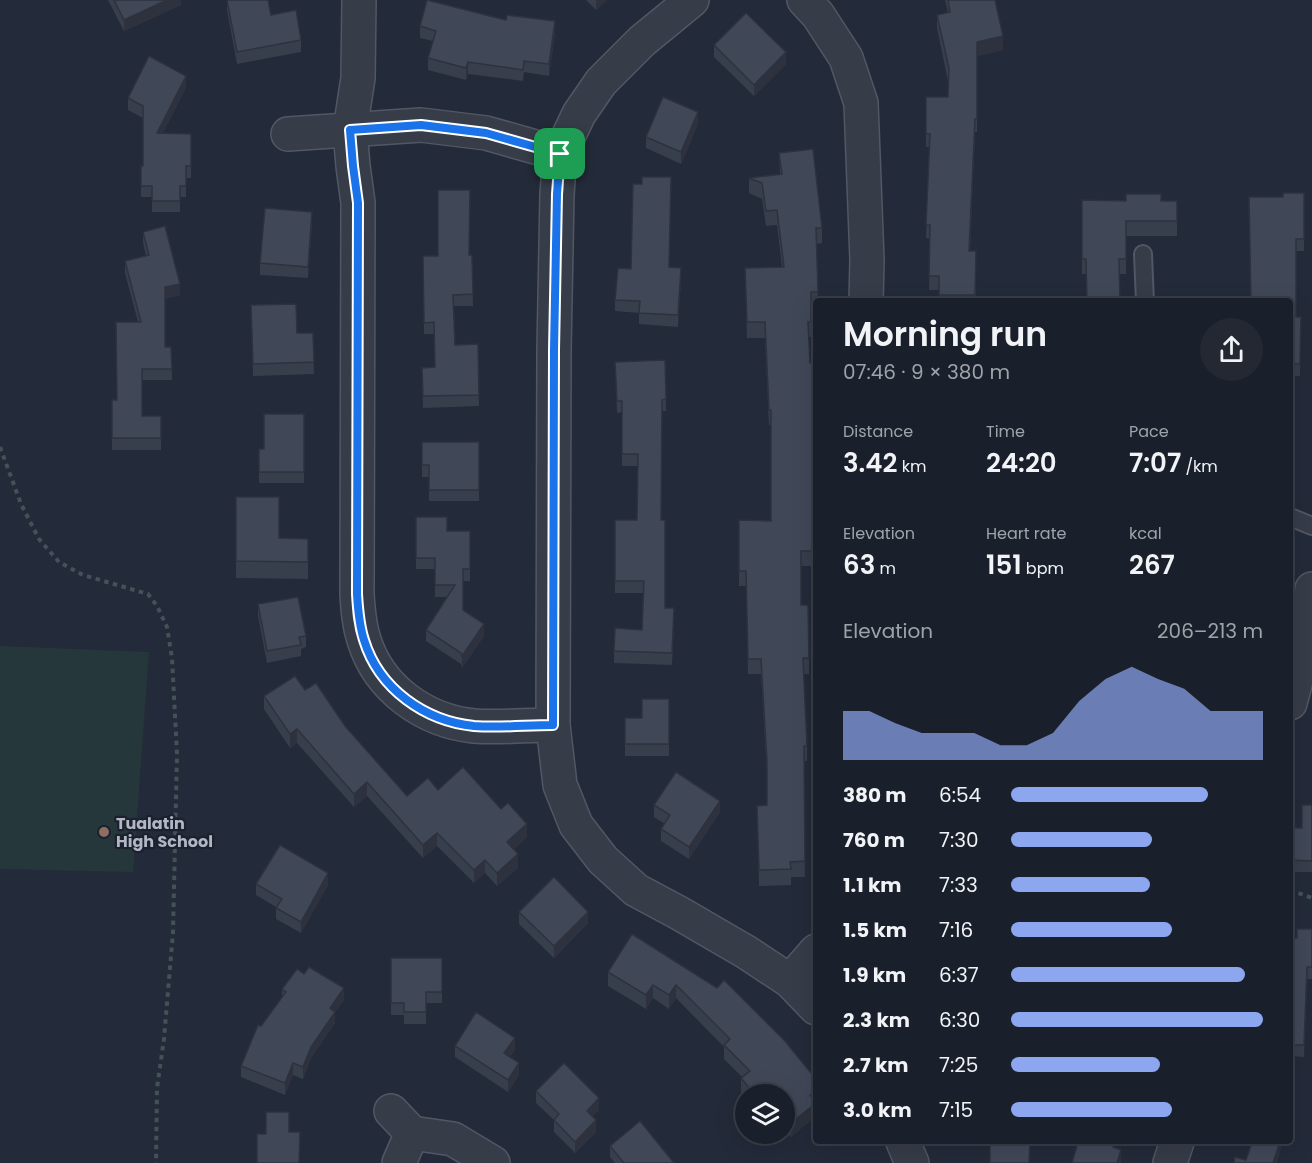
<!DOCTYPE html>
<meta charset="utf-8">
<style>
body{margin:0;font-family:Poppins,sans-serif;background:#232833;color:#f1f3f6;height:100vh;display:flex;flex-direction:column;font-size:22px;white-space:nowrap}
*{box-sizing:border-box;margin:0}
p{font-size:20px;color:#9fa3a9}
.icon{flex:none;width:33px;height:33px;fill:none;stroke:currentColor;stroke-width:2;stroke-linecap:round;stroke-linejoin:round}
.map{position:relative;flex:1;overflow:hidden}
.side{position:absolute;left:813px;top:298px;width:480px;height:846px;display:flex;flex-direction:column;background:#1a202b;border-radius:6px;box-shadow:0 6px 24px #0002,0 0 0 2px #383e47}
.side>*{flex:none}
.fabs{position:absolute;left:735px;top:1084px;display:grid;gap:12px}
.fabs a{display:grid;place-items:center;width:60px;height:60px;border-radius:50%;background:#1a202b;box-shadow:0 6px 24px #0002,0 0 0 2px #383e47;font-size:30px}
.pin{position:absolute;display:grid;place-items:center;width:51px;height:51px;color:#fff;margin:-26px;border-radius:12px;box-shadow:0 3px 9px #0006}
.round{display:grid;place-items:center;flex:none;width:63px;height:63px;border-radius:32px;background:#232833}
.head{display:flex;align-items:center;justify-content:space-between;height:102px;padding:0 30px}
h1{font-size:33px;font-weight:600;line-height:45px}
.figures{display:grid;grid-template-columns:repeat(3,1fr);gap:9px;height:102px;padding:6px 30px}
.figures div{display:grid;align-content:center}
.figures b{font-size:26px;font-weight:600}
.figures small{font-size:16px;font-weight:400}
.figures p{font-size:16px}
.chart{height:168px;padding:12px 30px}
.chart p{display:flex;justify-content:space-between}
.chart svg{width:100%;height:108px;margin-top:6px;fill:#8ca7f0;opacity:.7}
ul{padding:0 30px;list-style:none;font-size:20px}
li{display:grid;grid-template-columns:96px 72px 1fr;align-items:center;height:45px}
li i{height:15px;border-radius:8px;background:#8ca7f0}
.map>svg:first-child{display:block}
.green{fill:#26373b}
.lines{fill:none;stroke-linecap:round;stroke-linejoin:round}
.service-casing{stroke:#525764;stroke-width:20}
.minor-casing{stroke:#525764;stroke-width:36}
.path{stroke:#435257;stroke-width:4;stroke-dasharray:4.5 4.5;stroke-linecap:butt}
.service{stroke:#373c49;stroke-width:16}
.minor{stroke:#373c49;stroke-width:33}
.wall{fill:#373e4c}
.shaded-wall{fill:#2d323e}
.building{fill:#404858;stroke:#2d323e;stroke-width:1.5}
.route-casing{stroke:#fff;stroke-width:12}
.route{stroke:#1a73e8;stroke-width:8}
.education-dot{fill:#8d6e63;stroke:#1c212e;stroke-width:2}
.labels{text-anchor:middle;dominant-baseline:central;stroke-width:4.5;stroke-linejoin:round;paint-order:stroke}
.poi-label{font-size:16px;font-weight:bold;fill:#b2b7c5;stroke:#1c212e;text-anchor:start}
</style>
<div class="map">
<svg width="1312" height="1163" viewBox="0 0 1312 1163">
<rect width="100%" height="100%" fill="#232a39"/>
<polygon class="green" points="0,646 149,652 133,872 0,869"/>
<g class="lines">
<defs>
<g id="service">
<polyline points="1143,254 1145,302"/>
<polyline points="1290,517 1312,526"/>
</g>
<g id="minor">
<path d="M359,0L358,78L350,130L353,166L358,203L357,594C358,610 359,625 364,640C379,689 425,721 474,726C500,728 527,725 553,725"/>
<polyline points="692,0 642,41 601,82 579,114 560,154 557,194 554,350 553,725 560,785 576,825 603,860 636,890 679,913 746,952 790,981 816,1008"/>
<polyline points="804,0 818,15 846,58 861,103 867,260 866,302"/>
<polyline points="288,134 421,125 486,133 560,154"/>
<polyline points="1290,703 1302,658 1312,589"/>
<polyline points="790,981 816,951"/>
<polyline points="391,1111 412,1133 399,1163"/>
<polyline points="412,1133 453,1139 493,1163"/>
<polyline points="903,1142 912,1163"/>
<polyline points="1170,1163 1177,1142"/>
</g>
</defs>
<use href="#service" class="service-casing"/>
<use href="#minor" class="minor-casing"/>
<g class="path">
<polyline points="0,447 21,504 39,539 59,562 83,575 148,594 157,606 167,627 172,658 177,754 173,932 164,1039 157,1088 156,1163"/>
<polyline points="1290,890 1312,898"/>
</g>
<use href="#service" class="service"/>
<use href="#minor" class="minor"/>
</g>
<g class="wall">
<polygon points="108,0 181,0 181,5 124,31"/>
<polygon points="227,0 271,15 301,40 301,52 237,64 227,10"/>
<polygon points="586,0 607,0 596,10"/>
<polygon points="945,0 995,0 1003,50 977,56 977,132 975,132 970,251 976,251 976,302 939,302 939,290 929,290 930,239 926,238 929,147 926,147 926,97 948,97 948,81 937,28 937,15 948,13"/>
<polygon points="420,26 555,33 549,76 524,72 523,81 468,74 466,80 428,70 428,58 433,41 420,38"/>
<polygon points="714,45 786,64 754,96 714,57"/>
<polygon points="186,87 163,133 191,134 191,178 186,178 186,197 180,197 180,212 152,212 152,197 141,197 141,166 143,166 143,118 128,110 128,98"/>
<polygon points="698,124 681,164 646,148 646,137"/>
<polygon points="779,153 822,228 822,243 816,244 818,302 816,302 816,308 811,308 811,337 809,337 810,363 816,375 816,423 813,423 814,566 801,566 801,605 809,658 809,674 804,674 807,746 807,761 804,761 805,877 791,877 791,885 759,886 757,806 767,805 767,775 761,674 748,674 746,586 739,586 739,520 771,521 771,425 769,425 765,338 747,338 745,268 782,267 777,225 766,226 762,199 749,193 749,178 780,174"/>
<polygon points="1304,193 1304,251 1296,251 1296,317 1301,317 1300,376 1291,376 1291,407 1290,407 1290,302 1283,197"/>
<polygon points="1082,200 1177,201 1177,236 1126,236 1126,274 1082,274"/>
<polygon points="312,224 308,278 260,275 260,263"/>
<polygon points="143,232 180,295 165,299 165,347 171,347 172,380 142,380 142,416 161,416 161,450 112,450 112,400 117,400 138,322 125,273 125,261 146,256 143,243"/>
<polygon points="472,255 473,306 454,306 455,345 478,344 479,406 423,408 422,368 435,367 434,334 424,334 423,256"/>
<polygon points="669,267 681,279 678,327 639,324 639,313 615,311 615,300 631,269"/>
<polygon points="251,305 297,333 313,333 314,374 253,376"/>
<polygon points="665,360 666,411 662,411 661,520 665,608 674,620 672,665 614,663 614,651 642,630 643,593 615,593 615,520 637,520 638,466 622,466 622,412 617,413 615,362"/>
<polygon points="304,414 304,483 259,483 259,449 264,449"/>
<polygon points="422,442 479,442 479,501 429,501 429,477 422,477"/>
<polygon points="236,497 279,538 308,539 308,579 236,578"/>
<polygon points="416,517 447,531 470,531 470,581 463,581 463,610 484,636 462,668 461,664 426,641 426,630 447,597 435,597 435,569 416,569"/>
<polygon points="258,604 306,636 306,647 301,649 301,656 267,663 258,616"/>
<polygon points="305,690 345,726 407,796 438,790 527,837 514,849 518,868 497,886 485,873 474,883 437,846 423,858 367,796 354,807 297,743 290,748 264,709 264,696"/>
<polygon points="669,699 669,756 625,756 625,718 642,718"/>
<polygon points="654,805 720,812 689,859 661,841 661,829 665,824 654,817"/>
<polygon points="1312,805 1312,872 1290,872 1290,828 1302,828"/>
<polygon points="256,884 328,885 301,933 276,919 276,907 256,895"/>
<polygon points="519,912 588,923 554,958 519,924"/>
<polygon points="1312,929 1312,979 1307,979 1304,1057 1290,1056 1290,938 1297,938"/>
<polygon points="632,934 816,1079 816,1116 791,1137 784,1128 784,1095 746,1095 746,1098 741,1092 741,1078 742,1077 724,1059 724,1047 676,998 669,1009 653,998 646,1009 608,986 608,972"/>
<polygon points="391,958 442,958 442,1003 426,1003 426,1024 404,1024 404,1015 391,1015"/>
<polygon points="282,989 344,1000 335,1012 335,1023 311,1058 303,1079 293,1075 285,1095 241,1077 241,1066 282,998"/>
<polygon points="455,1046 515,1050 510,1057 519,1075 508,1092 455,1057"/>
<polygon points="536,1091 599,1110 592,1116 596,1132 575,1153 554,1132 554,1120 536,1103"/>
<polygon points="610,1146 674,1163 615,1163 610,1157"/>
</g>
<g class="shaded-wall">
<polygon points="167,0 181,0 181,5 124,31 124,20"/>
<polygon points="596,0 607,0 596,10"/>
<polygon points="555,21 555,33 549,76 549,64"/>
<polygon points="1003,36 1003,50 977,56 977,42"/>
<polygon points="786,52 786,64 754,96 754,85"/>
<polygon points="468,62 468,74 466,80 466,68"/>
<polygon points="186,76 186,87 157,145 157,133"/>
<polygon points="698,112 698,124 681,164 681,152"/>
<polygon points="975,119 975,132 969,265 969,251"/>
<polygon points="312,212 312,224 308,278 308,267"/>
<polygon points="681,268 681,279 678,327 678,315"/>
<polygon points="180,284 180,295 165,299 165,287"/>
<polygon points="484,624 484,636 462,668 462,656"/>
<polygon points="297,729 297,743 290,748 290,734"/>
<polygon points="367,782 367,796 354,807 354,794"/>
<polygon points="720,801 720,812 689,859 689,847"/>
<polygon points="527,824 527,837 507,855 507,842"/>
<polygon points="437,833 437,846 423,858 423,845"/>
<polygon points="518,854 518,868 497,886 497,873"/>
<polygon points="485,860 485,873 474,883 474,870"/>
<polygon points="328,873 328,885 301,933 301,922"/>
<polygon points="588,912 588,923 554,958 554,946"/>
<polygon points="653,985 653,998 646,1009 646,995"/>
<polygon points="676,985 676,998 669,1009 669,995"/>
<polygon points="344,988 344,1000 335,1012 335,1023 311,1058 303,1079 303,1067 311,1047 330,1008"/>
<polygon points="515,1038 515,1050 504,1065 504,1053"/>
<polygon points="293,1063 293,1075 285,1095 285,1083"/>
<polygon points="519,1063 519,1075 508,1092 508,1080"/>
<polygon points="816,1090 816,1116 791,1137 791,1123 810,1095"/>
<polygon points="1294,1097 1294,1109 1290,1120 1290,1109"/>
<polygon points="599,1098 599,1110 587,1122 587,1111"/>
<polygon points="596,1120 596,1132 575,1153 575,1142"/>
<polygon points="1114,1142 1117,1142 1113,1159 1113,1147"/>
<polygon points="1280,1142 1283,1142 1277,1163 1273,1163"/>
<polygon points="1121,1150 1121,1163 1117,1163"/>
</g>
<g class="building">
<polygon points="114,0 167,0 124,20"/>
<polygon points="227,0 268,0 271,15 296,10 301,40 237,52"/>
<polygon points="427,0 506,20 507,15 555,21 549,64 524,61 523,70 468,62 466,68 428,58 436,31 420,26"/>
<polygon points="948,0 995,0 1003,36 977,42 977,119 975,119 969,251 976,251 975,295 939,295 939,276 929,276 930,225 926,225 930,134 926,134 926,97 948,97 949,68 937,15 950,12"/>
<polygon points="746,13 786,52 754,85 714,45"/>
<polygon points="149,56 186,76 157,133 191,134 191,166 186,166 186,186 180,186 180,201 152,201 152,186 141,186 141,166 143,166 143,106 128,98"/>
<polygon points="663,97 698,112 681,152 646,137"/>
<polygon points="813,149 822,228 816,228 818,292 811,292 811,322 808,322 810,363 815,363 816,375 816,407 813,407 814,551 801,551 801,605 808,605 809,658 803,658 807,746 804,746 805,861 790,862 791,869 759,870 757,806 767,805 767,761 761,659 748,659 746,571 739,571 739,520 771,521 771,410 769,410 765,322 747,322 745,268 784,267 777,210 766,211 762,183 749,178 782,174 779,153"/>
<polygon points="642,177 671,177 669,267 681,268 678,315 639,313 640,301 615,300 618,268 631,269 633,184 642,184"/>
<polygon points="438,190 470,190 469,255 472,255 473,294 453,295 455,345 478,344 479,395 423,396 422,368 435,367 434,322 424,323 423,256 438,256"/>
<polygon points="1283,193 1304,193 1304,239 1296,239 1296,317 1301,317 1300,364 1291,364 1291,396 1290,396 1290,302 1251,302 1249,197 1283,197"/>
<polygon points="1126,194 1161,194 1161,201 1177,201 1177,221 1126,221 1126,259 1119,259 1120,302 1087,302 1086,259 1082,259 1082,200 1126,201"/>
<polygon points="265,208 312,212 308,267 260,263"/>
<polygon points="165,226 180,284 165,287 165,347 171,347 172,369 142,369 142,416 161,416 161,438 112,438 112,400 117,400 116,322 141,322 125,261 149,255 143,232"/>
<polygon points="296,304 297,333 313,333 314,362 253,364 251,305"/>
<polygon points="665,360 666,399 662,400 661,520 665,520 665,608 674,608 672,653 614,651 615,628 642,630 644,581 615,581 615,520 637,520 638,454 622,454 622,401 617,401 615,362"/>
<polygon points="264,414 304,414 304,472 259,472 259,449 264,449"/>
<polygon points="422,442 479,442 479,490 429,490 429,465 422,465"/>
<polygon points="236,497 279,497 279,538 308,539 308,562 236,561"/>
<polygon points="416,517 447,517 447,531 470,531 470,569 463,569 463,610 484,624 462,656 461,653 426,630 455,585 435,585 435,558 416,558"/>
<polygon points="298,597 306,636 299,637 301,645 267,651 258,604"/>
<polygon points="295,676 305,690 316,683 345,726 407,796 428,778 438,790 463,767 501,809 508,803 527,824 507,842 518,854 497,873 485,860 474,870 437,833 423,845 367,782 354,794 297,729 290,734 264,696"/>
<polygon points="642,699 669,699 669,744 625,744 625,718 642,718"/>
<polygon points="676,772 720,801 689,847 661,829 670,815 654,805"/>
<polygon points="1302,805 1312,805 1312,861 1290,860 1290,828 1302,828"/>
<polygon points="280,845 328,873 301,922 276,908 282,899 256,884"/>
<polygon points="554,877 588,912 554,946 519,912"/>
<polygon points="1297,929 1312,929 1312,967 1307,967 1304,1045 1290,1045 1290,938 1297,938"/>
<polygon points="632,934 717,988 724,980 784,1040 816,1079 816,1090 810,1095 816,1103 791,1123 784,1114 784,1095 755,1095 741,1078 750,1071 724,1045 730,1039 676,985 669,995 653,985 646,995 608,972"/>
<polygon points="391,958 442,958 442,992 426,992 426,1012 404,1012 404,1003 391,1003"/>
<polygon points="309,967 344,988 330,1008 335,1012 311,1047 303,1067 293,1063 285,1083 241,1066 258,1025 261,1026 286,992 282,989 297,969 304,974"/>
<polygon points="476,1012 515,1038 504,1053 519,1063 508,1080 455,1046"/>
<polygon points="564,1063 599,1098 587,1111 596,1120 575,1142 554,1120 559,1114 536,1091"/>
<polygon points="1290,1096 1294,1097 1290,1109"/>
<polygon points="266,1112 289,1112 289,1132 300,1132 299,1163 257,1163 257,1134 266,1134"/>
<polygon points="640,1121 674,1163 624,1163 610,1146"/>
<polygon points="990,1142 1030,1142 1029,1163 990,1163"/>
<polygon points="1078,1142 1114,1142 1113,1147 1121,1150 1117,1163 1072,1163"/>
<polygon points="1252,1142 1280,1142 1273,1163 1234,1163 1235,1157 1246,1160"/>
</g>
<g class="lines">
<defs>
<path id="route" d="M421,125L486,133L560,154L557,194L554,350L553,725C527,725 500,728 474,726C425,721 379,689 364,640C359,625 358,610 357,594L358,203L353,166L350,130Z"/>
</defs>
<use href="#route" class="route-casing"/>
<use href="#route" class="route"/>
</g>
<circle class="education-dot" cx="104" cy="832" r="6"/>
<g class="labels">
<g class="poi-label">
<text x="116" y="823">Tualatin<tspan x="116" dy="18">High School</tspan></text>
</g>
</g>
</svg>
<div class="fabs">
<a><svg class="icon" aria-label="layers" viewBox="0 0 24 24"><path d="M12 4l9 5-9 5-9-5zM3 14l9 5 9-5"/></svg></a>
</div>
<div class="pin" style="left:560px;top:154px;background:#1e9e55"><svg class="icon" aria-label="arrive" viewBox="0 0 24 24"><path d="M6 21V4h12l-3 4 3 4H6"/></svg></div>
<section class="side">
<div class="head"><div><h1>Morning run</h1><p>07:46 · 9 × 380 m</p></div><a class="round"><svg class="icon" aria-label="share" viewBox="0 0 24 24"><path d="M12 15V3M7 8l5-5 5 5M5 13v7h14v-7"/></svg></a></div>
<div class="figures">
<div><p>Distance</p><b>3.42<small> km</small></b></div>
<div><p>Time</p><b>24:20</b></div>
<div><p>Pace</p><b>7:07<small> /km</small></b></div>
</div>
<div class="figures">
<div><p>Elevation</p><b>63<small> m</small></b></div>
<div><p>Heart rate</p><b>151<small> bpm</small></b></div>
<div><p>kcal</p><b>267</b></div>
</div>
<div class="chart"><p><span>Elevation</span>206–213 m</p>
<svg viewBox="0 0 160 44" preserveAspectRatio="none"><path d="M0 44V24L10 24L20 29L30 33L40 33L50 33L60 38L70 38L80 33L90 20L100 11L110 6L120 11L130 15L140 24L150 24L160 24V44z"/></svg>
</div>
<ul>
<li><b>380 m</b>6:54<i style="width:78%"></i></li>
<li><b>760 m</b>7:30<i style="width:56%"></i></li>
<li><b>1.1 km</b>7:33<i style="width:55%"></i></li>
<li><b>1.5 km</b>7:16<i style="width:64%"></i></li>
<li><b>1.9 km</b>6:37<i style="width:93%"></i></li>
<li><b>2.3 km</b>6:30<i style="width:100%"></i></li>
<li><b>2.7 km</b>7:25<i style="width:59%"></i></li>
<li><b>3.0 km</b>7:15<i style="width:64%"></i></li>
</ul>
</section>
</div>
